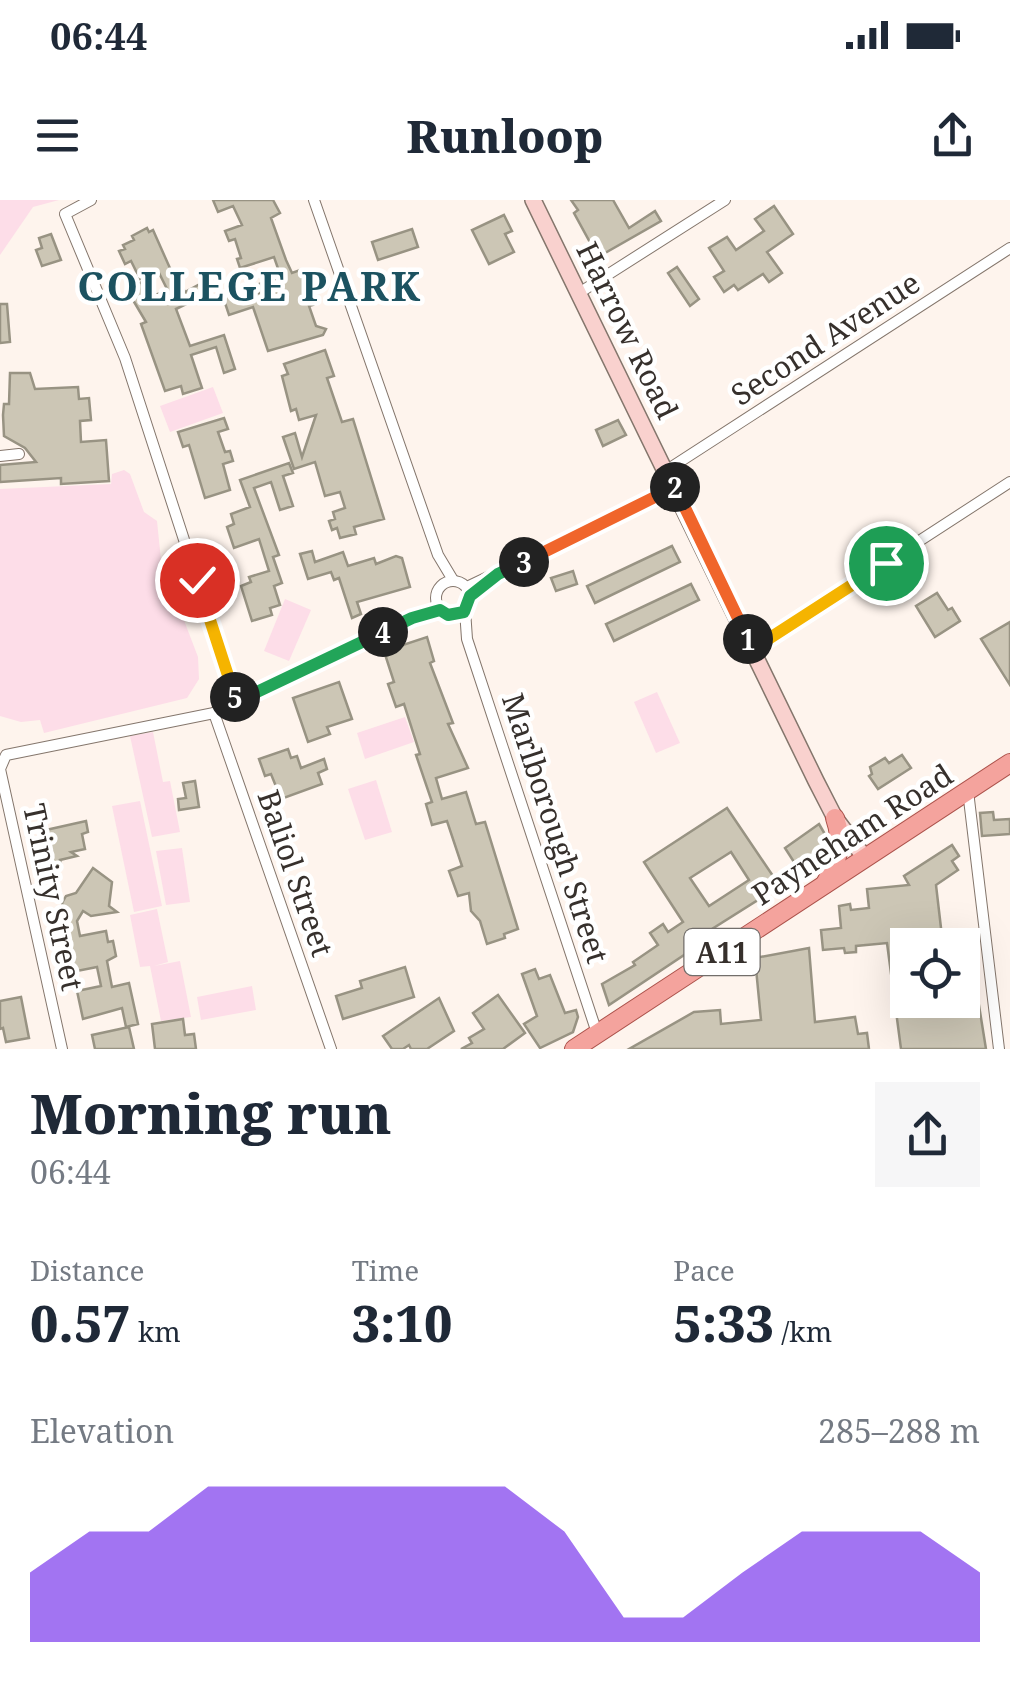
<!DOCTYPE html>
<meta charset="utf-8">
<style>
body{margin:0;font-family:"Noto Serif",serif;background:#f6f6f7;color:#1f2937;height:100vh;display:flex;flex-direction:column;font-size:38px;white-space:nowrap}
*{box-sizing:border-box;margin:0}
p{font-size:32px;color:#747a83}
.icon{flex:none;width:55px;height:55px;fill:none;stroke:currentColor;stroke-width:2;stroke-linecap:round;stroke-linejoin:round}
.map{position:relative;height:849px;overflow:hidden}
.details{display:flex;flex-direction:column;background:#fff;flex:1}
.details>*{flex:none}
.tools{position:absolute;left:890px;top:728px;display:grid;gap:20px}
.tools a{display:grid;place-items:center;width:90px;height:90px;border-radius:0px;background:#fff;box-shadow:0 10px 40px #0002;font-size:50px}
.pin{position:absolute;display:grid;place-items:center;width:85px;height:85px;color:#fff;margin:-42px;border:5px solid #fff;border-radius:50%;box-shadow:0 2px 10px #0007}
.km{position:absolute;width:50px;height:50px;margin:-25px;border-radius:50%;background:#222;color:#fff;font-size:28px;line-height:50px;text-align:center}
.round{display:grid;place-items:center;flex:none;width:105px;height:105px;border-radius:0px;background:#f6f6f7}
.summary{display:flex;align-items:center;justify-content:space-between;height:170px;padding:0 30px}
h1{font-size:55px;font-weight:800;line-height:75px}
.metrics{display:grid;grid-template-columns:repeat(3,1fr);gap:15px;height:170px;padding:10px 30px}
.metrics div{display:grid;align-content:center}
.metrics b{font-size:50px;font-weight:800}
.metrics small{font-size:28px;font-weight:400}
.metrics p{font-size:28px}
.chart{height:280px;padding:20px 30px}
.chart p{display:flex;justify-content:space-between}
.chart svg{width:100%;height:180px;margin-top:10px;fill:#7c3aed;opacity:.7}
.status{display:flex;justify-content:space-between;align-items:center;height:70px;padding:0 50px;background:#fff;direction:ltr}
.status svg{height:28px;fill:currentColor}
header{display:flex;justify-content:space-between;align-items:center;height:130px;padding:0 30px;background:#fff;font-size:45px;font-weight:800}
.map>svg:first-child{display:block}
.green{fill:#fddde8}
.building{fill:#ccc6b5;stroke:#989383;stroke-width:2.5;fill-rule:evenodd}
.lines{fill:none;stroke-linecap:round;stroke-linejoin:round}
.street-casing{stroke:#84766c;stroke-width:12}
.secondary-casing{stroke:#84766c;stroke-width:18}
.primary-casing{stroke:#ac524b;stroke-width:20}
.street{stroke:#fff;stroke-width:10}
.secondary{stroke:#f9d1ce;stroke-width:15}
.primary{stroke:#f4a39d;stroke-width:18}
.split-1-casing{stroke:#fff;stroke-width:20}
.split-2-casing{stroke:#fff;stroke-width:20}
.split-3-casing{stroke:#fff;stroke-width:20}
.split-4-casing{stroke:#fff;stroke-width:20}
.split-5-casing{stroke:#fff;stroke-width:20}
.split-6-casing{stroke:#fff;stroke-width:20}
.split-1{stroke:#f5b400;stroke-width:12}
.split-2{stroke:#f0652b;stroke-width:12}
.split-3{stroke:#f0652b;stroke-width:12}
.split-4{stroke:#22a559;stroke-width:12}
.split-5{stroke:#22a559;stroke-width:12}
.split-6{stroke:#f5b400;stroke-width:12}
.labels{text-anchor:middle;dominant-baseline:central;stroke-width:9;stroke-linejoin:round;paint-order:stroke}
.shield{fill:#fff;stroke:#726e6b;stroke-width:2.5}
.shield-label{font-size:28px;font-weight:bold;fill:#36302c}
.street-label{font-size:30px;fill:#36302c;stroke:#fff}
.district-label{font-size:40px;font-weight:bold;letter-spacing:2.5px;fill:#1c5260;stroke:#fff}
</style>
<div class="status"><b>06:44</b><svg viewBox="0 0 49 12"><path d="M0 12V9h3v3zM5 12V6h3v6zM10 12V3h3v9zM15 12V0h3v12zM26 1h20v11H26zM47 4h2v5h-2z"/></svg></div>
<header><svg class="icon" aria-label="menu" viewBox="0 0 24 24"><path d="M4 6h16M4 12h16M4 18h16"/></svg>Runloop<svg class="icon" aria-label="share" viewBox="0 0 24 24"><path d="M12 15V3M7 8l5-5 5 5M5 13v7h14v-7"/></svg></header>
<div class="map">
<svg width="1010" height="849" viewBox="0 0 1010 849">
<rect width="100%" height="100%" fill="#fef4ed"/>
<g class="green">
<polygon points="0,0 59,0 33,7 0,55"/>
<polygon points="213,187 223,213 170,232 160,206"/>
<polygon points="124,270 130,274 144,312 157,321 161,360 198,457 199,479 187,498 44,533 40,520 21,522 0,516 0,289 111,284 112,274"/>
<polygon points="285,399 311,410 289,461 264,451"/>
<polygon points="657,492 680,543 656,553 634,502"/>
<polygon points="405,517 414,542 365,559 357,533"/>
<polygon points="153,532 163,582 170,581 180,632 152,637 130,536"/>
<polygon points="376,580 392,632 365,640 348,589"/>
<polygon points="140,601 162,706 134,712 112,606"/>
<polygon points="182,648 190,702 166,705 156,651"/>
<polygon points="157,709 168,762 154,766 180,761 191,817 161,821 150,766 140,767 130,715"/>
<polygon points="252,786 256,810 201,820 197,797"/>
</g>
<g class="building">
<polygon points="213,0 273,0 280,13 271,18 286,60 292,73 300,70 313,105 309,106 316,126 326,129 323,135 268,151 253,107 229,115 222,94 237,89 240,99 262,92 259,84 281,77 274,57 240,68 237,59 241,58 235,39 229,41 225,31 242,25 233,6 218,12"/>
<polygon points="571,0 613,0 629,28 655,11 661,21 598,57 574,13 578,10"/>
<polygon points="774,6 793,34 767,52 782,73 769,82 763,74 738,90 734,85 724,92 714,77 724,71 709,48 727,37 736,50 764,31 755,19"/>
<polygon points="504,15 512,31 505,34 514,52 489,64 472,30"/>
<polygon points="147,28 149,32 153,30 177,84 180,82 185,92 200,84 205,95 176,109 190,146 224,135 235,169 224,173 216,147 191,155 202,188 183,194 181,186 165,191 141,124 146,122 127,90 142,82 150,98 167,89 158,71 140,79 131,61 125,64 119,51 125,49 123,45 134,40 132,36"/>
<polygon points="412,29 418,47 378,60 372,42"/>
<polygon points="51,34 61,60 42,66 36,50 42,48 39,38"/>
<polygon points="677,67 699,99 690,106 668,73"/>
<polygon points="0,104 7,104 10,142 0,143"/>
<polygon points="325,150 334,176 327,178 342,222 353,219 384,319 354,327 356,334 340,338 337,328 332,330 329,321 335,319 333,312 345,308 340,292 325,296 315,262 294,269 283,237 295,233 302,257 316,215 299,220 296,209 291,211 282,176 288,174 284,164"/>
<polygon points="10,173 30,173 35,189 78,187 79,199 89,198 91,220 80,221 81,242 106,240 109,281 61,284 61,278 0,282 0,265 36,262 25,248 4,236 3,215 4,204 9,204"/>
<polygon points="224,218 228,229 218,232 225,252 230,251 233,261 223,264 230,290 205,298 189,245 183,247 178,232"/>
<polygon points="618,220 626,235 603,246 596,230"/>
<polygon points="289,263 293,273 283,276 293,306 280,310 271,282 254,288 279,355 273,357 282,383 274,386 280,405 270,408 272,415 252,421 241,386 251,382 249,377 269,371 259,339 234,348 227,327 234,324 231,314 250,307 240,280"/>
<polygon points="672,346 680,362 595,403 587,386"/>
<polygon points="312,351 315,362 343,352 348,366 374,358 376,364 396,356 402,358 410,387 357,402 361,414 352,418 339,378 334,380 331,372 308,379 300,354"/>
<polygon points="573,371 577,384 556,391 551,378"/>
<polygon points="691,384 699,400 614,441 606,424"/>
<polygon points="937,393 948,410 952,408 960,421 935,437 916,406"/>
<polygon points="1010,422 1010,485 981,439"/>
<polygon points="427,437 434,461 430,463 453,523 448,524 468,568 436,578 442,599 466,592 476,624 485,622 518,729 504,734 505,738 487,744 480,721 471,711 469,693 458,696 449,671 462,666 447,621 432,625 426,604 432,602 416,555 420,554 404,504 396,507 388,484 394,482 383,448 393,445 394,448"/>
<polygon points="339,482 352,519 327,527 330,534 308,542 293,498"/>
<polygon points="288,549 291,558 297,556 301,568 324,559 327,569 318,573 322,584 281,599 271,574 265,576 259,559"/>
<polygon points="902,555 911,568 878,589 869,576 872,574 870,567 885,558 889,563"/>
<polygon points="195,581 199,607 179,610 178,599 186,598 183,583"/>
<path d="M727,608L775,679L757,691L761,698L693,741L696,747L609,805L602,784L635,765L633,762L658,745L650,733L663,724L668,732L683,722L644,662ZM731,652L749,680L709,706L690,678Z"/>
<polygon points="993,612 994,620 1010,619 1010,634 982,636 980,613"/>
<polygon points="86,621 88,632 82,634 85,649 71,652 77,656 60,660 61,664 55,666 48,662 46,656 51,649 46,630"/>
<polygon points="819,624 826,636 827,643 819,648 824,656 816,664 817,667 803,676 785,648"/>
<polygon points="952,645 959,656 952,661 958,670 936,685 943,745 908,745 908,800 962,800 962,764 969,764 972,793 977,793 986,849 901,849 887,743 856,746 856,752 845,753 844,748 823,750 821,730 841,728 839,706 850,704 851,710 869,708 867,689 909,685 904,676"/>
<polygon points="93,668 112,682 109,706 117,712 91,716 83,711 77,721 80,736 106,731 108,742 113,741 116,756 107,761 112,787 129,783 138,824 126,827 122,808 83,819 77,791 101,786 97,767 72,772 67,769 69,761 64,735 67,734 67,725 62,703 66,696 76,693"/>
<polygon points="809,748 815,822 855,817 858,834 867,833 869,849 629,849 694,812 720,810 721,824 761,820 755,758"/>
<polygon points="405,767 414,797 343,819 336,796 362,788 360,781"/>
<polygon points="535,769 539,779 550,775 565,813 576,810 578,817 573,832 540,848 524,824 537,816 522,774"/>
<polygon points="498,795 525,833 503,849 461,849 472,843 469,838 484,829 473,813"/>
<polygon points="21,797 29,838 6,842 3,828 0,829 0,801"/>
<polygon points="439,798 454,831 427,849 411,849 409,845 403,849 392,849 383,836"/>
<polygon points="183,819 185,835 194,834 196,849 155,849 152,824"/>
<polygon points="129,827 134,849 95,849 92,835"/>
</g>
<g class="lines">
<defs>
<g id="street">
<polyline points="91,0 65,14 125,158 237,503"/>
<polyline points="314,0 438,355 453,380"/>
<polyline points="579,93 725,0"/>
<polyline points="0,256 19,254"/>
<polyline points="667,270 1010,48"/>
<circle cx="453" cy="398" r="17"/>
<polyline points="467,387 675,287"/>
<polyline points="465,410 467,439 597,833"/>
<polyline points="753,449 1010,282"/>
<polyline points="214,513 331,849"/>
<polyline points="968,591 999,849"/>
<polyline points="62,849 0,569 6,555 214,513 412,418 440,410"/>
</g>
<polyline id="secondary" points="533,0 816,581 835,618 865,658"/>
<g id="primary">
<path d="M825,684C838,660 844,644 835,618"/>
<polyline points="574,849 1010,563"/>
</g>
</defs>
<use href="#street" class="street-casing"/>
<use href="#secondary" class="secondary-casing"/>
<use href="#primary" class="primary-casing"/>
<use href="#street" class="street"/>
<use href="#secondary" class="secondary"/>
<use href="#primary" class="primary"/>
</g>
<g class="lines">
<defs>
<polyline id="split-1" points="748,439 753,449 886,363"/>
<polyline id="split-2" points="675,287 748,439"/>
<polyline id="split-3" points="524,362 675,287"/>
<polyline id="split-4" points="383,432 412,418 440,410 448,415 464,412 470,396 498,374 524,362"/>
<polyline id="split-5" points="235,497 236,502 383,432"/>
<polyline id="split-6" points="197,380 235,497"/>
</defs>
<use href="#split-1" class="split-1-casing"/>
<use href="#split-2" class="split-2-casing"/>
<use href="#split-3" class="split-3-casing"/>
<use href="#split-4" class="split-4-casing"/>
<use href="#split-5" class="split-5-casing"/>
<use href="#split-6" class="split-6-casing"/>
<use href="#split-1" class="split-1"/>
<use href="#split-2" class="split-2"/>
<use href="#split-3" class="split-3"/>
<use href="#split-4" class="split-4"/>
<use href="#split-5" class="split-5"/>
<use href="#split-6" class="split-6"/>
</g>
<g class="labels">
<rect class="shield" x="684.5" y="729" width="75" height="46" rx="8"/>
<g class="shield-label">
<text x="722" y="752">A11</text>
</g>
<g class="street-label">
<text transform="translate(628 130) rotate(64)">Harrow Road</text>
<text transform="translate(825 138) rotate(-33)">Second Avenue</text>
<text transform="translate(556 628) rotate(72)">Marlborough Street</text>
<text transform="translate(852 634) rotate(-33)">Payneham Road</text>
<text transform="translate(296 673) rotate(71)">Baliol Street</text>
<text transform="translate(54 697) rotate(78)">Trinity Street</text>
</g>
<g class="district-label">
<text x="250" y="85">COLLEGE PARK</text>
</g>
</g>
</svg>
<div class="tools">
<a><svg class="icon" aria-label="locate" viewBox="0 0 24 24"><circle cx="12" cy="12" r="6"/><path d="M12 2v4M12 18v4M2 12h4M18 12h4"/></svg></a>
</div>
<div class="pin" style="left:886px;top:363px;background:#1e9e55"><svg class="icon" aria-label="arrive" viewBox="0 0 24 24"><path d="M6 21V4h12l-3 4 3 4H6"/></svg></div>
<div class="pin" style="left:197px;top:380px;background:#d93025"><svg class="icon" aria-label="check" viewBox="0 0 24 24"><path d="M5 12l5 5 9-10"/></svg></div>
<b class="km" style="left:748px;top:439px">1</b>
<b class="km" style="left:675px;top:287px">2</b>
<b class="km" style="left:524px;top:362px">3</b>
<b class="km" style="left:383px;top:432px">4</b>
<b class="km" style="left:235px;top:497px">5</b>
</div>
<section class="details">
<div class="summary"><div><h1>Morning run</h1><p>06:44</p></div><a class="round"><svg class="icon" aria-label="share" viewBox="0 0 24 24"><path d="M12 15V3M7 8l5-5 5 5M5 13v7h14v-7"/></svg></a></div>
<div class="metrics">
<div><p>Distance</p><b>0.57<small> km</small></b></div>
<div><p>Time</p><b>3:10</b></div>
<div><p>Pace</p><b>5:33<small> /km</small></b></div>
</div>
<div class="chart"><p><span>Elevation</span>285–288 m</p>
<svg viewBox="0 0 160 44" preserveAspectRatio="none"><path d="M0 44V27L10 17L20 17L30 6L40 6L50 6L60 6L70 6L80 6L90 17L100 38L110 38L120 27L130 17L140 17L150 17L160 27V44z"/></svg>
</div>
</section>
